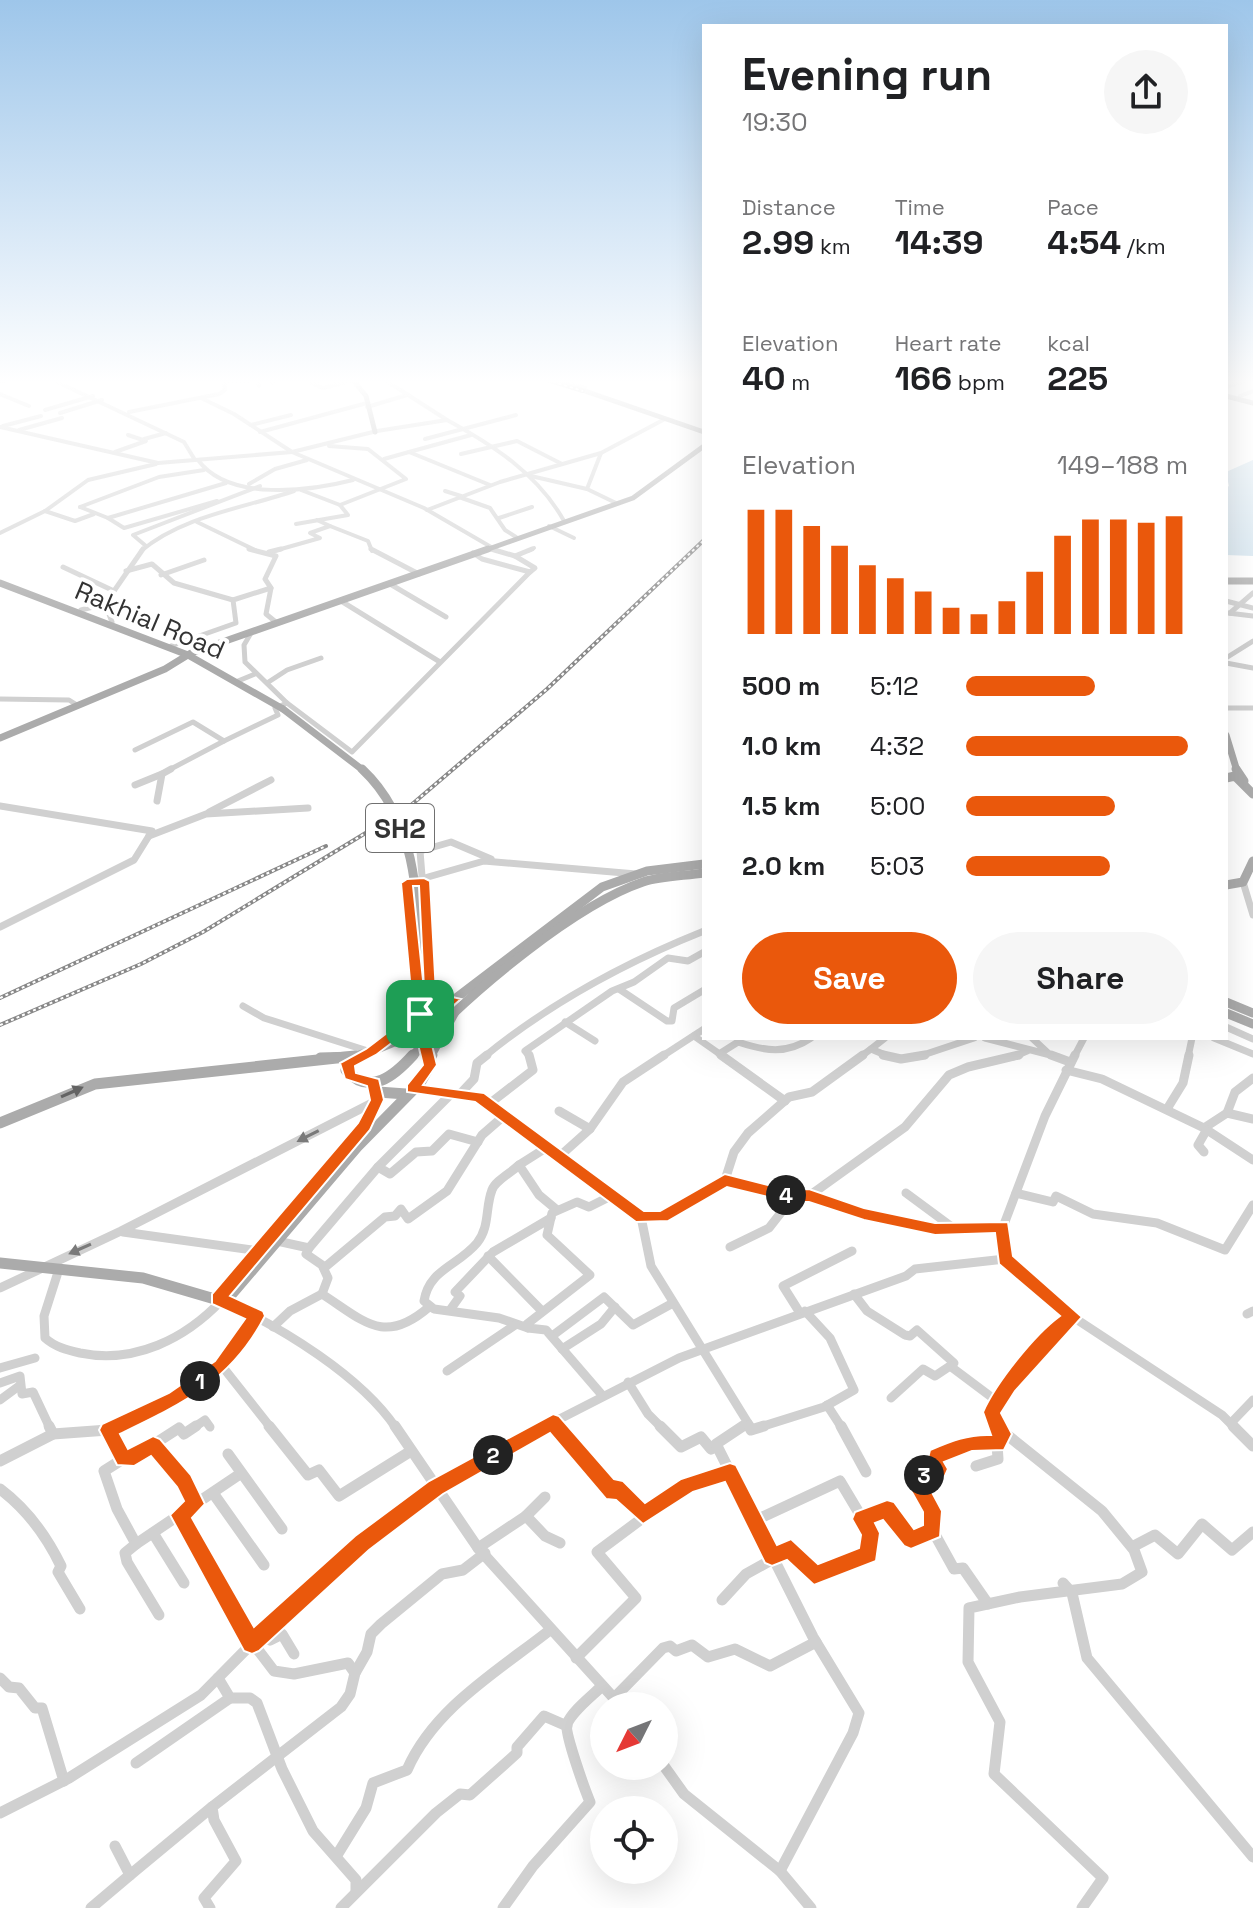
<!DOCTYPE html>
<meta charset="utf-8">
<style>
body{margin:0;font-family:"Space Grotesk",sans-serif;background:#f6f6f6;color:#202124;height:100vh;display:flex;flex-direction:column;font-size:30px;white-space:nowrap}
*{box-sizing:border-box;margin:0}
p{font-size:26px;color:#757577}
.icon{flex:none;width:44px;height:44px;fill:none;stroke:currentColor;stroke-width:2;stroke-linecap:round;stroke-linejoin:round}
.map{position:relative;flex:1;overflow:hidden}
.side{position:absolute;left:702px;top:24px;width:526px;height:1016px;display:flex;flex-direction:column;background:#fff;border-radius:0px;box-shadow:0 8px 32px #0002}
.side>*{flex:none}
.needle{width:52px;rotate:228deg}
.tools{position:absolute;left:590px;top:1692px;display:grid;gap:16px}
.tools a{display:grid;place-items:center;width:88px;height:88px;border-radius:50%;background:#fff;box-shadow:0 8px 32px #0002;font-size:40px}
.pin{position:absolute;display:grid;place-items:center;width:68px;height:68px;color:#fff;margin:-34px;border-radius:16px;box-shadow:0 4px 12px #0006}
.km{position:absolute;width:40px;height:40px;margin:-20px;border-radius:50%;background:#222;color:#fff;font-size:22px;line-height:40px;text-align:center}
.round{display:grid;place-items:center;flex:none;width:84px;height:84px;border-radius:42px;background:#f6f6f6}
.headline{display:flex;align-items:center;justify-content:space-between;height:136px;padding:0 40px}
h1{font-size:44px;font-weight:700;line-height:60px}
.stats{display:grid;grid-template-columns:repeat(3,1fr);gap:12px;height:136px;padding:8px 40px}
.stats div{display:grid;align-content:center}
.stats b{font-size:34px;font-weight:700}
.stats small{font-size:22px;font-weight:400}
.stats p{font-size:22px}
.chart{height:224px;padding:16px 40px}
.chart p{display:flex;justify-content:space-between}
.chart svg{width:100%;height:144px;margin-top:8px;stroke:#ea580c;stroke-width:6}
.button{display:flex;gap:16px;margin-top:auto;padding:16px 40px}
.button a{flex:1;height:92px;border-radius:48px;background:#ea580c;color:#fff;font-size:32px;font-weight:700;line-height:92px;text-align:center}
.button a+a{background:#f6f6f6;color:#202124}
ul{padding:0 40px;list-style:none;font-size:26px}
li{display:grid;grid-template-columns:128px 96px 1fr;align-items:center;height:60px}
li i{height:20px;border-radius:10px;background:#ea580c}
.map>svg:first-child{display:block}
.water{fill:#cfe2ee}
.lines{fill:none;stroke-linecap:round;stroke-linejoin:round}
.minor-far4{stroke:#d0d0d0;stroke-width:4}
.minor-far3{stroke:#d0d0d0;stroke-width:5}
.minor-far2{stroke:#d0d0d0;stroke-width:7}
.minor-far1{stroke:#d0d0d0;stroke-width:9}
.minor{stroke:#d0d0d0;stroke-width:11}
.major-far3{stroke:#ababab;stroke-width:5}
.major-far2{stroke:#ababab;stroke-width:7}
.major-far1{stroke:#ababab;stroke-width:9}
.major{stroke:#ababab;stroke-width:11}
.rail-casing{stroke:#888;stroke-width:4}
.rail{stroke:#fff;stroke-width:2;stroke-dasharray:3;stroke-linecap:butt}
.major-bridge-far1{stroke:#ababab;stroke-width:7}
.major-bridge{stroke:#ababab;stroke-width:9}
.oneway{fill:#636363}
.oneway2{fill:#7a7a7a}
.route{fill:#ea580c;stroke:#fff;stroke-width:2;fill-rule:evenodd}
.labels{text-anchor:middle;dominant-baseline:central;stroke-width:8;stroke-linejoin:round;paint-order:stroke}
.far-street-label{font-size:26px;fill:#333;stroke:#fff}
.shield{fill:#fff;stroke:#707070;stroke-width:2}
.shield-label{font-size:28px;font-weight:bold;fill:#333}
</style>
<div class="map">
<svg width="1253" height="1908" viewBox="0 0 1253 1908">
<rect width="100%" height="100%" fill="#fff"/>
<polygon class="water" points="1253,460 1253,556 1226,555 1226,488 1229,486 1226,472"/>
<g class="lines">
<g class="minor-far4">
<polyline points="53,380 184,442 195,460"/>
<polyline points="257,380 259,386"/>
<polyline points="272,380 273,383"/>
<polyline points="322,380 311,383 323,388 354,380"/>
<polyline points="385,380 447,420"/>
<polyline points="225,382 250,380"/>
<polyline points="568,383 585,388"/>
<polyline points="1226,387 1247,380"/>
<polyline points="0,394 29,406"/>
<polyline points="1240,396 1253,391"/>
<polyline points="201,398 234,414 292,452 424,508 498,551"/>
<polyline points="367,407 407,395"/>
<polyline points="45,410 93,396"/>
<polyline points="129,412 219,394 225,390 224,380"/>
<polyline points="60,413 102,400"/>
<polyline points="251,425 291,415"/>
<polyline points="3,426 41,416"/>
<path d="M0,427L158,463L292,452L377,431L447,420C493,445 538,474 564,521"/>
<polyline points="19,430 62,418"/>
<polyline points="260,432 367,403"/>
<polyline points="144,439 166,433"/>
<polyline points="425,439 516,415"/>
<polyline points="115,452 146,441 128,435"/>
<polyline points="409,452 471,435"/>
<polyline points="461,454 517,441 562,464"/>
<polyline points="384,459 409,452 490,485"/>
<path d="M198,460C229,502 310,491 353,480"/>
<polyline points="531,476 587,489 616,503"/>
<polyline points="249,484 275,469 307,460"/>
<polyline points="587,489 601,453"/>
<polyline points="301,490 340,505"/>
<polyline points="445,491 461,496"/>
<polyline points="459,497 490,508 505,530 516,537"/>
<polyline points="80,507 108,518 226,483"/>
<polyline points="80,507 159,477 204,470"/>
<polyline points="427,510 500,482 601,453 663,420"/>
<polyline points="45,511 75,521 94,514"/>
<polyline points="108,518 124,528 217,501"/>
<polyline points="499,518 532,507"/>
<polyline points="197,522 257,551"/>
<polyline points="296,524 348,515 340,505 406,479 368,449 329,446"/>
<polyline points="330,526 368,541 372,551"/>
<polyline points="549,526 574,538"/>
<polyline points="0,533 45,511 88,480 156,464"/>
<polyline points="146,546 133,535 260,486"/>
<path d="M141,551C182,516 244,508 294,491"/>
<polyline points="274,551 320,538 310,533 330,526 317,520"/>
<polyline points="528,551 534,548"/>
</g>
<g class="minor-far3">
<polyline points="249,549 276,556 265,579 271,588 266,614 277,623"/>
<polyline points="371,549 419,574"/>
<polyline points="491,549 515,556"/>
<polyline points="269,552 281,549"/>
<polyline points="63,567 114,591"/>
<polyline points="126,571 152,564 174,583 233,600"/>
<polyline points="530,572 535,568 515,556 532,549"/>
<polyline points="161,575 204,560"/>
<polyline points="390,584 446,617"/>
<polyline points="341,601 440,662"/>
<polyline points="1226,601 1253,608"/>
<polyline points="105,604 112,622"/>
<polyline points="81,610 105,604 143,549"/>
<polyline points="1228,613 1253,616"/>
<polyline points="1230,613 1253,593"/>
<polyline points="168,647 236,623 233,600 271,588"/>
<polyline points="1226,658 1253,641"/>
<polyline points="1226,663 1253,668"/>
<polyline points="238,681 255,674"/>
<polyline points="267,683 287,670 321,658"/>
<polyline points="0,699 69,700 77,705"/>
<polyline points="287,703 352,752 530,572 482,559 473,553"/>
<polyline points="1226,708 1253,708"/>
<polyline points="135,750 193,722 224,741 278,715 275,708 287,703 245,662 244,645 251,633"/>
<polyline points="167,771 224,741"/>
</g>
<g class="minor-far2">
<polyline points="135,785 162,774"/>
<polyline points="157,801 162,774 171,769"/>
<polyline points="0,806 152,831 134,860 0,927"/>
<polyline points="209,812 271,780"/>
<polyline points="149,836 206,814 308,808"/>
<polyline points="1243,882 1253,915"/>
<polyline points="619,989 667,1021 672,1021 674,1008 704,990"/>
<polyline points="453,999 428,997 431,988 420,851 451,842 491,859"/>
<polyline points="417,1004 407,883 484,861 636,874"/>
<polyline points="243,1006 264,1018 371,1052"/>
<polyline points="565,1022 595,1041"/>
<polyline points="1226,1027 1253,1039"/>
<polyline points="694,1036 724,1057"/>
<polyline points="985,1038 1058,1057"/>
<polyline points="1032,1038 1048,1053"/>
<polyline points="1214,1038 1253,1054"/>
<polyline points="871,1049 885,1038"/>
<path d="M719,1054L738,1042C765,1051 786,1055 811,1038"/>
<path d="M484,1057C551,1002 624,963 704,931"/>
<polyline points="530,1057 525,1051 612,991 634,982 668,958 688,961 704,952"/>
<polyline points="661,1057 704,1029"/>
<polyline points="860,1057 871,1049 890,1057"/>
<polyline points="917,1057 974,1038"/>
<polyline points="1013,1057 1027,1051"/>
<polyline points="1074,1057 1084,1038"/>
<polyline points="1188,1057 1192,1038"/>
</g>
<g class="minor-far1">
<polyline points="721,1055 785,1101"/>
<polyline points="883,1055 901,1059 925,1055"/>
<polyline points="1051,1055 1070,1062"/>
<polyline points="1075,1055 1045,1116 1003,1227 1005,1259 1073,1317 1222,1415 1235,1428"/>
<polyline points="1066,1070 1102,1079 1204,1128 1227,1113 1253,1119"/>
<polyline points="414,1089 479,1097 641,1217 662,1217 725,1180 788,1196 809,1196 864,1214 935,1229 1003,1227"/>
<polyline points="451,1094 378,1167 390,1174 416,1152 432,1151 449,1134 478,1142"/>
<polyline points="459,1095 474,1079 477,1063 487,1055"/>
<polyline points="489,1104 533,1070 529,1055"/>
<polyline points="1167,1109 1183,1083 1189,1055"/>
<polyline points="559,1111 590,1129"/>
<polyline points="1227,1113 1235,1092 1253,1078"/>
<polyline points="1204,1128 1253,1160"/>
<polyline points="549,1146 519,1165 539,1195 557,1210"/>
<polyline points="1204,1152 1198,1145 1206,1131"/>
<polyline points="561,1155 590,1129 623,1082 664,1055"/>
<path d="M519,1165C512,1172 495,1181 492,1190C485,1208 490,1227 477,1243C458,1266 429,1269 424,1301L434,1309L499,1318L528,1328"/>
<polyline points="725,1180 734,1152 748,1133 789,1097 812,1092 863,1055"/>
<polyline points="906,1193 952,1227"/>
<polyline points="1016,1193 1053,1202 1056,1196 1093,1214 1157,1223 1225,1250 1253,1205"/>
<polyline points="809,1196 905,1127 949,1075 968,1067 1019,1055"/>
<polyline points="641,1217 651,1266 748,1423 740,1428"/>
<polyline points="123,1232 259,1251"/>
<polyline points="277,1241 309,1248 378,1167"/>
<polyline points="730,1247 769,1228 794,1196"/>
<path d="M309,1248L306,1254L322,1265L328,1278L322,1294C364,1321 384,1346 429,1307"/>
<polyline points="488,1256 541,1310"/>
<polyline points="324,1268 385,1217 395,1216 401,1209 408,1219 447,1191 482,1135 505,1115"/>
<path d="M59,1269L44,1316L45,1338C55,1347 67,1350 80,1353C135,1364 185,1339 222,1300"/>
<polyline points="0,1288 121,1231 374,1102"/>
<polyline points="854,1294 867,1311 905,1335 910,1336 917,1330 954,1363 950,1366 998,1402"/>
<path d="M225,1302C281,1327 361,1376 396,1428"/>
<polyline points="450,1310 460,1296 455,1292 493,1252 551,1218"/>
<polyline points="800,1313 783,1286 852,1251"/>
<polyline points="1247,1314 1253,1311"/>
<polyline points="273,1327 290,1311 322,1294"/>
<polyline points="552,1336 604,1297 633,1325 673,1303"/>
<polyline points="562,1349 601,1324 615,1307"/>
<polyline points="222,1366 271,1428"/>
<polyline points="0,1368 35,1358"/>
<polyline points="447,1371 515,1325"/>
<polyline points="628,1382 648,1414 662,1428"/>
<polyline points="0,1383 20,1376 22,1394 33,1392 50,1428"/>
<polyline points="602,1395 546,1330 528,1328 527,1324 590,1275 547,1235 552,1213 577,1202 589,1207 613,1195"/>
<polyline points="891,1398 923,1369 935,1376 950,1366"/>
<polyline points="0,1400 19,1386"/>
<polyline points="827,1405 842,1428"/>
<polyline points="553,1422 558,1428"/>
<polyline points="748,1423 750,1428"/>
<polyline points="1231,1423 1253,1400"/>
<polyline points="112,1428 176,1398 222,1366 257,1316"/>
<polyline points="193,1428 205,1420 210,1427"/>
<polyline points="542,1428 679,1358 906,1276 915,1269 1005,1259"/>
<polyline points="757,1428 824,1407 854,1390 830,1338 805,1311"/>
<polyline points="997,1428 992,1412 1038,1349 1073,1317"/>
</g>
<g class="minor">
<polyline points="49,1426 53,1434"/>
<polyline points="269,1426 308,1475 319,1470 339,1496 411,1451"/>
<polyline points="395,1426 478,1548 621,1706"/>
<polyline points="556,1426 613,1493 617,1487 643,1515"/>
<polyline points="660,1426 681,1447 701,1437 711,1449 717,1446"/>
<polyline points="743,1426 716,1444 813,1637 859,1713 853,1733 780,1871"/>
<polyline points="749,1426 751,1430 764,1426"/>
<polyline points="841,1426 866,1472"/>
<polyline points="996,1426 1102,1511 1134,1550 1142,1572 1122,1584 1020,1597 969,1608 968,1662 1000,1722 994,1774 1103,1878 1082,1908"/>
<polyline points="1233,1426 1253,1446"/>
<polyline points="108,1430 123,1459 104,1471 117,1509 136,1544 240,1474"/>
<polyline points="153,1445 184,1481 195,1504"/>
<polyline points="228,1454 282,1529"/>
<polyline points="123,1459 134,1457 179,1428 184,1434 196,1426"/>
<polyline points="0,1461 53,1434 108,1430 117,1426"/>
<polyline points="976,1466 998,1459 997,1444 1002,1434"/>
<path d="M0,1489C28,1510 46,1535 61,1566L58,1572L80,1609"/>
<polyline points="213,1493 264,1565"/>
<polyline points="180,1515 233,1617 274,1671 294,1674 348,1663 355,1673 350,1694 341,1707 212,1807 214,1820 236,1861 204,1898 210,1908"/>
<polyline points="526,1516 545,1497"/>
<polyline points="862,1519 887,1509 911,1540 933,1531"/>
<polyline points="153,1533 184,1583"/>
<polyline points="136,1544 125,1553 127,1562 159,1615"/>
<polyline points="1132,1547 1155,1535 1178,1554 1202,1524 1232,1550 1253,1532"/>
<polyline points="478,1548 526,1516 545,1536 560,1543"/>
<polyline points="1063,1583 1072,1593 1087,1658 1253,1857"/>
<polyline points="722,1600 746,1574 791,1549 814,1575 869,1554 871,1533 840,1481 754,1521"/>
<polyline points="988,1604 963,1568 954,1569 933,1531 933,1511 915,1480 938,1469 934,1462 946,1451 962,1445 997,1444"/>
<polyline points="263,1632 270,1640 282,1634 294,1654"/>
<polyline points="576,1658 636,1598 597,1552 687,1485 730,1472"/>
<polyline points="355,1673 367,1652 371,1634 381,1624 442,1574 463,1570 485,1553"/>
<polyline points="0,1678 9,1687 19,1688 35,1708 42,1708 64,1781"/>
<polyline points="218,1678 230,1698 250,1698 257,1703 282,1769 313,1831 356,1880 356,1891"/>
<polyline points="614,1698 663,1648 670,1646 676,1651 692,1645 708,1657 735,1649 770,1666 816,1642"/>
<polyline points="136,1763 230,1698"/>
<polyline points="664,1766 684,1794 780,1871 811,1908"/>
<polyline points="0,1813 69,1778 201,1695 297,1598 362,1543 436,1487 545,1426"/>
<path d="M337,1855L366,1808L373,1783L407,1770C434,1708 498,1671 550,1630"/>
<polyline points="130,1875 212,1807"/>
<polyline points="91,1908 130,1875 115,1846"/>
<polyline points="341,1908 436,1813 460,1794 470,1795 517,1753 517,1747 544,1716 567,1726"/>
<path d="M503,1908L533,1866L590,1802C585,1790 564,1732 567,1724C572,1711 592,1696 602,1686"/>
</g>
<g class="major-far3">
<polyline points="353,380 366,396 375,432"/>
<polyline points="553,380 704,432"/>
<polyline points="0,381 5,380"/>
<polyline points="1226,396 1253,403"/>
<polyline points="483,551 633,498 704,446"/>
</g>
<g class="major-far2">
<polyline points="1226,581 1253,581"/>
<polyline points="0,583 188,655 283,709"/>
<polyline points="1226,735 1237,771"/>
<polyline points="0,738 165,669 191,653 488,549"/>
</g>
<g class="major-far1">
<polyline points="1236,769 1244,781"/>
<polyline points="1226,778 1235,776 1253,794"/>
<polyline points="1226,885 1243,882 1253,861"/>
<polyline points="1226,1002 1253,1013"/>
<polyline points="1226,1013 1253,1024"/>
<polyline points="410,1033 602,887 647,871 704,864"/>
<polyline points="425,1042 430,1057"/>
<path d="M425,1042C474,990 575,905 643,882C661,876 684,876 704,873"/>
<polyline points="377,1047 420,1014 421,995"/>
<polyline points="320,1057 355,1056"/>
<polyline points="357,1057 414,1034 425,1042"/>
<polyline points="412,1057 425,1042"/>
<polyline points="430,1057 455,1012"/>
</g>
<g class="major">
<path d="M362,1055L350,1060L346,1070C370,1097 395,1075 413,1055"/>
<polyline points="430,1058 432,1055"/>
<polyline points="378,1092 406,1094"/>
<polyline points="0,1123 95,1084 355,1056"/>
<polyline points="0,1263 143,1278 225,1302 357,1147 420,1083 429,1067 430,1055"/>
<polyline points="218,1299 364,1126 377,1100 374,1083"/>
</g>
<defs>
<g id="rail">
<polyline points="547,380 583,391"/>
<polyline points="0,998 326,846"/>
<polyline points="0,1025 141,964 203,932 410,806 547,689 704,540"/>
</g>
</defs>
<use href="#rail" class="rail-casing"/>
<use href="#rail" class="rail"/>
<polyline class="major-bridge-far1" points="283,709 364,771"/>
<path class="major-bridge" d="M362,769C424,827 417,917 421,995"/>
</g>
<defs><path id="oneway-solid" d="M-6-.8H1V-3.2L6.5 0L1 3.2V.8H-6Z" transform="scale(2)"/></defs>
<use class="oneway" href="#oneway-solid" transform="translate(72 1092) rotate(-24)"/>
<g class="oneway2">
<use href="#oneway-solid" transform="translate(308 1136) rotate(153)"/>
<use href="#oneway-solid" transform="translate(80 1249) rotate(156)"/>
</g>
<linearGradient id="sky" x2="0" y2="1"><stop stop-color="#9ec6ea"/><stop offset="0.59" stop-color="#fff"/><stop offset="1" stop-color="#fff" stop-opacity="0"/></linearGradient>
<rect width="1253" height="647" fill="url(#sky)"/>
<path class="route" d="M407,879L424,878L430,881L436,993L461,999L437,1020L440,1030L431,1041L437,1065L423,1085L484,1093L644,1211H660L725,1174L788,1190L809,1189L864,1208L935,1223L1008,1222L1013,1256L1082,1317L1015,1391L1001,1413L1012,1434L1004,1450L972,1451L944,1462L948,1469L945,1476L927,1483L942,1511L940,1537L911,1549L904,1546L883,1520L875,1523L880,1533L876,1561L814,1585L787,1560L772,1566L765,1563L725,1482L693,1492L643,1524L616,1500L606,1499L550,1433L443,1494L369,1550L259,1651L252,1654L244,1651L170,1515L184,1501L177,1487L151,1456L134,1466L117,1465L99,1430L102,1424L169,1393L215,1361L245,1319L212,1304V1294L358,1123L370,1100L367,1086L345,1079L340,1063L366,1049L413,1013L401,883ZM413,886H419L424,989ZM425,1000L441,1002L426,1014ZM423,1019L426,1029L417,1040L423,1065L407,1085V1092L475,1102L636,1222L668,1221L727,1187L788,1202H809L864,1220L935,1235L995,1233L999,1264L1060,1316C1034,1335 996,1383 983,1412L991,1435C968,1434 951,1441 930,1450L926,1466L908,1473L905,1480L923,1512V1525L914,1529L894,1502L887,1500L855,1512L852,1519L861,1535L859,1548L818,1564L791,1539L777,1545L736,1465L730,1463L681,1479L645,1503L623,1481L614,1479L559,1416L553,1414L429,1481L355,1536L254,1627L192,1518L205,1504L191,1475L160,1439L153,1436L128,1449L120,1434C182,1404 232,1381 265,1316L263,1311L230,1296L370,1130L384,1100L379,1079L356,1073L355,1066L376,1055Z"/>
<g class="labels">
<g class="far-street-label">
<text transform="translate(150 620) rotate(23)">Rakhial Road</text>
</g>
<rect class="shield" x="366" y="804" width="68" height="48" rx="6"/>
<g class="shield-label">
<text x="400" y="828">SH2</text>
</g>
</g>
</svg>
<div class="tools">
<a><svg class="needle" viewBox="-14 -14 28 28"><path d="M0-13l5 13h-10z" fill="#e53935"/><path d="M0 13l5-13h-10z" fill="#757577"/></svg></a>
<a><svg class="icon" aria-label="locate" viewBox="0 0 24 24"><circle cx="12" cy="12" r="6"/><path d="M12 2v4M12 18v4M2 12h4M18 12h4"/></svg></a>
</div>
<div class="pin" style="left:420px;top:1014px;background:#1e9e55"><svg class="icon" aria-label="arrive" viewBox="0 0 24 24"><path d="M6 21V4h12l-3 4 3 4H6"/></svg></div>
<b class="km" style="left:200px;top:1381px">1</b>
<b class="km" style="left:493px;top:1455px">2</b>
<b class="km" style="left:924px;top:1475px">3</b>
<b class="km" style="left:786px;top:1195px">4</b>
<section class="side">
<div class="headline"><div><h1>Evening run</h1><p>19:30</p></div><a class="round"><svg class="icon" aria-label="share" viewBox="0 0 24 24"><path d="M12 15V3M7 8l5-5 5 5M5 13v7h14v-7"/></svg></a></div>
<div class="stats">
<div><p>Distance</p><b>2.99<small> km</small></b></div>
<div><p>Time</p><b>14:39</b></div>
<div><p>Pace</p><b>4:54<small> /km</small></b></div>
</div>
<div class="stats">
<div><p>Elevation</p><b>40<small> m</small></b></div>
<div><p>Heart rate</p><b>166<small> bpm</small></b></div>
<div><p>kcal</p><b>225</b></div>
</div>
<div class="chart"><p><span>Elevation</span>149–188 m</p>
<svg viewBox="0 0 160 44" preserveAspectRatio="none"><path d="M5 44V6M15 44V6M25 44V11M35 44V17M45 44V23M55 44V27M65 44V31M75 44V36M85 44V38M95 44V34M105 44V25M115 44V14M125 44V9M135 44V9M145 44V10M155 44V8"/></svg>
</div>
<ul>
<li><b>500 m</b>5:12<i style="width:58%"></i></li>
<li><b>1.0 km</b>4:32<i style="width:100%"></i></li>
<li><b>1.5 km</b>5:00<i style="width:67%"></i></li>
<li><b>2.0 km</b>5:03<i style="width:65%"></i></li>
</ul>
<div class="button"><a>Save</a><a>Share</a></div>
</section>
</div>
